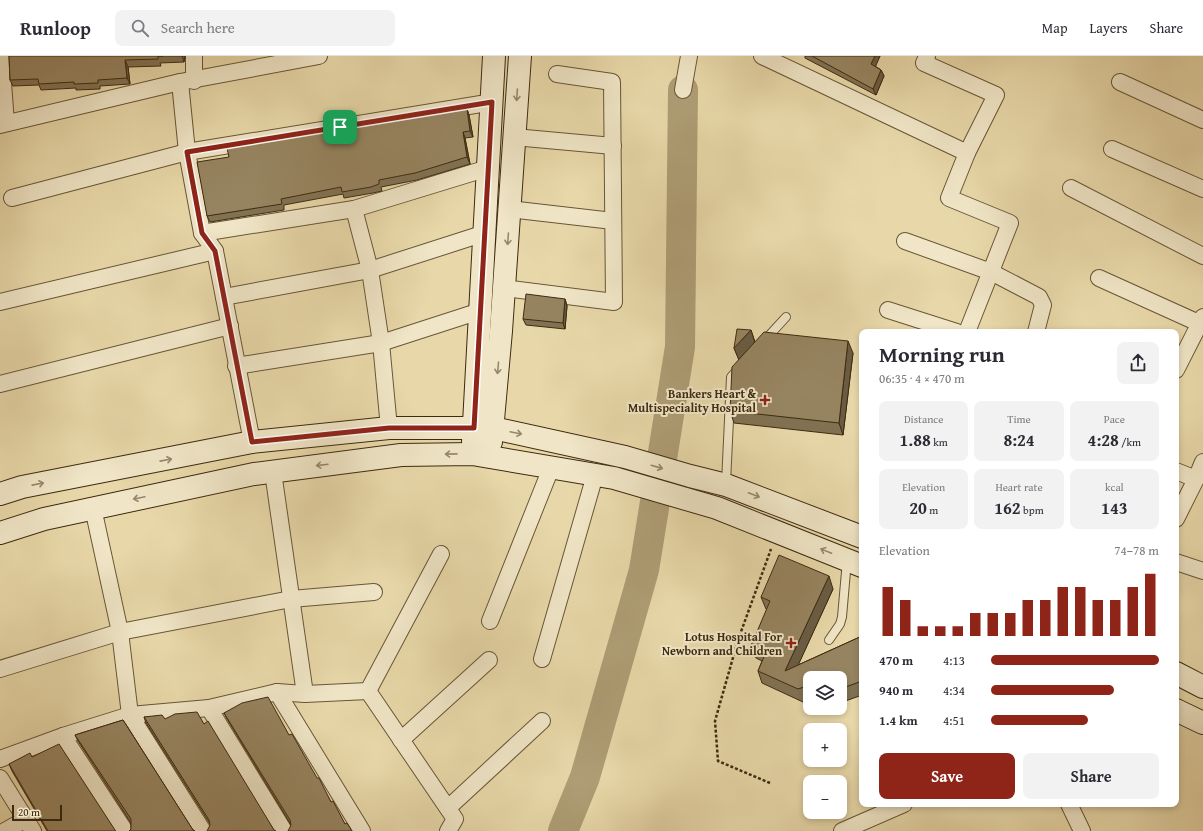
<!DOCTYPE html>
<meta charset="utf-8">
<style>
body{margin:0;font-family:"Gentium Book Plus",serif;background:#f2f2f3;color:#2b2b33;height:100vh;display:flex;flex-direction:column;font-size:15px;white-space:nowrap}
*{box-sizing:border-box;margin:0}
p{font-size:13px;color:#7c7c81}
.icon{flex:none;width:22px;height:22px;fill:none;stroke:currentColor;stroke-width:2;stroke-linecap:round;stroke-linejoin:round}
.map{position:relative;flex:1;overflow:hidden}
.side{position:absolute;left:859px;top:273px;width:320px;height:478px;display:flex;flex-direction:column;background:#fff;border-radius:8px;box-shadow:0 2px 6px #0003}
.side>*{flex:none}
.tools{position:absolute;left:803px;top:615px;display:grid;gap:8px}
.tools a{display:grid;place-items:center;width:44px;height:44px;border-radius:8px;background:#fff;box-shadow:0 2px 6px #0003;font-size:20px}
.scale{position:absolute;left:12px;bottom:10px;width:50px;box-sizing:border-box;padding-left:4px;border:2px solid #3e2a10;border-top:0;font-size:11px;line-height:14px;white-space:nowrap;color:#3e2a10;-webkit-text-stroke:3px #f0e6c7;paint-order:stroke}
.pin{position:absolute;display:grid;place-items:center;width:34px;height:34px;color:#fff;margin:-17px;border-radius:8px;box-shadow:0 2px 6px #0006}
.round{display:grid;place-items:center;flex:none;width:42px;height:42px;border-radius:8px;background:#f2f2f3}
.overview{display:flex;align-items:center;justify-content:space-between;height:68px;padding:0 20px}
h1{font-size:22px;font-weight:800;line-height:30px}
.stats{display:grid;grid-template-columns:repeat(3,1fr);gap:6px;height:68px;padding:4px 20px}
.stats div{display:grid;align-content:center;border-radius:8px;background:#f2f2f3;text-align:center}
.stats b{font-size:17px;font-weight:800}
.stats small{font-size:11px;font-weight:400}
.stats p{font-size:11px}
.chart{height:112px;padding:8px 20px}
.chart p{display:flex;justify-content:space-between}
.chart svg{width:100%;height:72px;margin-top:4px;stroke:#8f2418;stroke-width:6}
.button{display:flex;gap:8px;margin-top:auto;padding:8px 20px}
.button a{flex:1;height:46px;border-radius:8px;background:#8f2418;color:#fff;font-size:16px;font-weight:800;line-height:46px;text-align:center}
.button a+a{background:#f2f2f3;color:#2b2b33}
ul{padding:0 20px;list-style:none;font-size:13px}
li{display:grid;grid-template-columns:64px 48px 1fr;align-items:center;height:30px}
li i{height:10px;border-radius:5px;background:#8f2418}
header{display:flex;align-items:center;gap:24px;box-sizing:border-box;height:56px;padding:0 20px;background:#fff;border-bottom:1px solid #e1e1e2}
header strong{font-size:19px}
nav{display:flex;gap:22px;margin-inline-start:auto;font-size:14px}
.search{width:280px;height:36px;background:#f2f2f3;display:flex;align-items:center;gap:10px;box-sizing:border-box;padding:0 14px;border-radius:8px;color:#7c7c81;font-size:15px}
.map>svg:first-child{display:block}
.lines{fill:none;stroke-linecap:round;stroke-linejoin:round}
.river{stroke:#ae9d75;stroke-width:30}
.lane-casing{stroke:#685636;stroke-width:10}
.street-casing{stroke:#685636;stroke-width:18}
.secondary-casing{stroke:#3e2a10;stroke-width:24}
.path{stroke:#3e2a10;stroke-width:2.5;stroke-dasharray:3 2;stroke-linecap:butt}
.lane{stroke:#f0e6c7;stroke-width:8}
.street{stroke:#f0e6c7;stroke-width:16}
.secondary{stroke:#f0e6c7;stroke-width:22}
.wall{fill:#817253;stroke:#3e2a10}
.shaded-wall{fill:#695c43;stroke:#3e2a10}
.building{fill:#968460;stroke:#3e2a10}
.oneway{stroke:#97886c}
.route-casing{stroke:#fff;stroke-width:8}
.route{stroke:#8f2418;stroke-width:5}
.poi-dot{fill:#8f2418;stroke:#f0e6c7;stroke-width:1.5}
.labels{text-anchor:middle;dominant-baseline:central;stroke-width:4;stroke-linejoin:round;paint-order:stroke}
.poi-label{font-size:12px;font-weight:bold;fill:#3e2a10;stroke:#f0e6c7;text-anchor:end}
</style>
<header>
<strong>Runloop</strong>
<div class="search"><svg class="icon" aria-label="search" viewBox="0 0 24 24"><circle cx="10" cy="10" r="6"/><path d="M15 15l6 6"/></svg>Search here</div>
<nav><a>Map</a><a>Layers</a><a>Share</a></nav>
</header>
<div class="map">
<svg width="1203" height="775" viewBox="0 0 1203 775">
<rect width="100%" height="100%" fill="#e8d8a9"/>
<filter id="stains"><feTurbulence type="fractalNoise" baseFrequency=".005" numOctaves="4"/><feColorMatrix values="0 0 0 0 .2 0 0 0 0 .09 0 0 0 0 .02 0 0 0 .5 -.17"/></filter>
<radialGradient id="worn" r=".72"><stop offset=".6" stop-color="#630" stop-opacity="0"/><stop offset="1" stop-color="#630" stop-opacity=".3"/></radialGradient>
<g class="lines">
<polyline class="river" points="563,775 585,721 644,514 680,291 683,34"/>
<defs>
<g id="lane">
<polyline points="765,284 786,261"/>
<polyline points="726,427 731,321 739,312"/>
<polyline points="829,584 840,568 842,561 847,504"/>
</g>
<g id="street">
<polyline points="1,0 6,67"/>
<polyline points="194,0 194,25"/>
<polyline points="762,0 967,97 949,142 1010,167 967,276"/>
<polyline points="927,0 924,7 996,39 967,97"/>
<polyline points="180,26 187,96 202,177 215,195 252,386"/>
<polyline points="1120,26 1203,64"/>
<polyline points="683,34 689,0"/>
<polyline points="0,69 180,26 319,0"/>
<polyline points="514,81 613,90"/>
<polyline points="1112,93 1203,133"/>
<polyline points="1071,132 1203,200"/>
<polyline points="12,142 187,96 493,46"/>
<polyline points="354,153 370,214 381,287 389,372"/>
<polyline points="509,153 613,165"/>
<polyline points="202,177 354,153 488,112"/>
<polyline points="905,185 991,216 1039,241 1043,249 1036,276"/>
<polyline points="1099,222 1203,269"/>
<polyline points="504,232 614,246 612,26 557,18"/>
<polyline points="224,241 370,214 485,177"/>
<polyline points="0,246 215,195"/>
<polyline points="888,254 957,276"/>
<polyline points="236,310 381,287 480,255"/>
<polyline points="1176,314 1203,261"/>
<polyline points="0,328 230,270"/>
<polyline points="1176,415 1196,423 1203,406"/>
<polyline points="273,416 305,638"/>
<polyline points="93,452 120,576 130,659 203,775"/>
<polyline points="1176,463 1196,423"/>
<polyline points="1176,506 1203,515"/>
<polyline points="490,565 551,412"/>
<polyline points="542,603 595,419"/>
<polyline points="0,613 120,576 291,543 374,536"/>
<polyline points="368,635 441,498"/>
<polyline points="277,636 362,775"/>
<polyline points="209,652 284,775"/>
<polyline points="63,680 125,775"/>
<polyline points="401,684 489,604"/>
<polyline points="0,703 63,680 130,659 209,652 277,636 305,638 368,635 455,763 448,775"/>
<polyline points="0,722 33,775"/>
<polyline points="1069,748 1082,775"/>
<polyline points="448,752 542,665"/>
<polyline points="5,775 26,763"/>
<polyline points="842,775 904,748"/>
</g>
<g id="secondary">
<polyline points="473,386 494,0"/>
<polyline points="491,386 501,275 520,0"/>
<polyline points="0,438 22,431 252,386 389,372 493,372 625,401 690,420 726,429 862,481"/>
<polyline points="0,477 44,463 254,418 401,399 472,398 614,422 717,452 862,510"/>
<polyline points="1176,617 1203,631"/>
<polyline points="1176,654 1203,667"/>
</g>
</defs>
<use href="#lane" class="lane-casing"/>
<use href="#street" class="street-casing"/>
<use href="#secondary" class="secondary-casing"/>
<polyline class="path" points="770,727 718,705 715,665 738,584 771,493"/>
<use href="#lane" class="lane"/>
<use href="#street" class="street"/>
<use href="#secondary" class="secondary"/>
</g>
<g class="wall">
<polygon points="9,0 185,0 184,6 160,7 161,10 128,11 130,28 100,30 100,33 76,34 76,32 41,34 39,29 13,30 10,24"/>
<polygon points="805,0 880,0 875,10 881,14 884,20 876,39 805,2"/>
<polygon points="467,53 469,59 473,81 465,82 470,108 417,124 381,131 382,135 373,137 344,142 343,138 284,149 284,154 210,166 207,160 229,101"/>
<polygon points="565,243 567,250 565,273 526,269 523,263"/>
<polygon points="751,274 755,286 853,297 843,379 734,367 730,355 739,304 734,292"/>
<polygon points="833,533 798,609 862,580 862,639 840,647 840,622 810,622 810,643 803,646 762,627 758,615 762,605 756,602 751,590 767,554 766,553 761,541"/>
<polygon points="224,657 289,679 345,768 291,769 227,663"/>
<polygon points="144,661 204,668 274,774 210,768 146,667"/>
<polygon points="123,664 193,774 195,775 129,775 131,773 131,767 78,685 75,679"/>
<polygon points="32,701 115,774 116,775 47,775 12,715 9,708"/>
</g>
<g class="shaded-wall">
<polygon points="182,0 185,0 184,6"/>
<polygon points="875,0 880,0 874,14 871,8"/>
<polygon points="125,4 128,11 130,28 127,22"/>
<polygon points="881,14 884,20 876,39 873,33"/>
<polygon points="467,53 469,59 473,81 470,75"/>
<polygon points="463,76 465,82 470,108 467,101"/>
<polygon points="565,243 567,250 565,273 563,267"/>
<polygon points="751,274 755,287 739,304 734,292"/>
<polygon points="848,285 853,297 843,379 839,367"/>
<polygon points="829,520 833,533 790,627 785,615"/>
</g>
<g class="building">
<polygon points="9,0 163,0 158,0 158,3 125,4 127,22 98,24 98,27 74,28 74,26 39,28 38,23 10,24"/>
<polygon points="812,0 875,0 871,8 881,14 873,33"/>
<polygon points="467,53 470,75 463,76 467,101 415,117 379,124 379,128 371,131 342,136 341,131 281,143 282,148 207,160 197,106 229,101 227,92"/>
<polygon points="526,238 565,243 563,267 523,263"/>
<polygon points="737,273 751,274 734,292"/>
<polygon points="764,276 848,285 839,367 730,355 732,311"/>
<polygon points="779,499 829,520 785,615 862,580 862,625 840,633 840,622 810,622 810,629 798,633 758,615 766,596 751,590 770,545 761,541"/>
<polygon points="268,641 289,679 292,678 317,722 319,722 331,746 333,745 345,768 347,767 352,775 288,775 291,769 290,764 224,657 242,647"/>
<polygon points="197,656 204,668 208,665 274,774 276,775 207,775 210,769 209,764 144,661 162,659 165,663 175,658"/>
<polygon points="123,664 193,774 195,775 129,775 131,773 131,763 75,679"/>
<polygon points="59,688 115,774 116,775 48,775 9,708 30,697 32,701"/>
</g>
<defs><path id="oneway-shaft" d="M-6 0H5M1.5-3L5.5 0L1.5 3" fill="none" stroke-width="1.6" stroke-linecap="round" stroke-linejoin="round"/></defs>
<g class="oneway">
<use href="#oneway-shaft" transform="translate(517 39) rotate(94)"/>
<use href="#oneway-shaft" transform="translate(508 183) rotate(94)"/>
<use href="#oneway-shaft" transform="translate(498 312) rotate(95)"/>
<use href="#oneway-shaft" transform="translate(516 377) rotate(12)"/>
<use href="#oneway-shaft" transform="translate(451 398) rotate(179)"/>
<use href="#oneway-shaft" transform="translate(166 404) rotate(-11)"/>
<use href="#oneway-shaft" transform="translate(322 409) rotate(173)"/>
<use href="#oneway-shaft" transform="translate(657 411) rotate(16)"/>
<use href="#oneway-shaft" transform="translate(38 428) rotate(-11)"/>
<use href="#oneway-shaft" transform="translate(754 439) rotate(21)"/>
<use href="#oneway-shaft" transform="translate(139 442) rotate(168)"/>
<use href="#oneway-shaft" transform="translate(826 495) rotate(-158)"/>
</g>
<g class="lines">
<defs>
<polygon id="route" points="492,46 474,372 389,372 252,386 215,195 202,177 187,96"/>
</defs>
<use href="#route" class="route-casing"/>
<use href="#route" class="route"/>
</g>
<g class="poi-dot">
<path d="M763 338h4v4h4v4h-4v4h-4v-4h-4v-4h4z"/>
<path d="M789 581h4v4h4v4h-4v4h-4v-4h-4v-4h4z"/>
</g>
<g class="labels">
<g class="poi-label">
<text x="756" y="337">Bankers Heart &amp;<tspan x="756" dy="14">Multispeciality Hospital</tspan></text>
<text x="782" y="580">Lotus Hospital For<tspan x="782" dy="14">Newborn and Children</tspan></text>
</g>
</g>
<rect width="100%" height="100%" filter="url(#stains)"/>
<rect width="100%" height="100%" fill="url(#worn)"/>
</svg>
<div class="tools">
<a><svg class="icon" aria-label="layers" viewBox="0 0 24 24"><path d="M12 4l9 5-9 5-9-5zM3 14l9 5 9-5"/></svg></a>
<a>+</a>
<a>−</a>
</div>
<div class="scale">20 m</div>
<div class="pin" style="left:340px;top:71px;background:#1e9e55"><svg class="icon" aria-label="arrive" viewBox="0 0 24 24"><path d="M6 21V4h12l-3 4 3 4H6"/></svg></div>
<section class="side">
<div class="overview"><div><h1>Morning run</h1><p>06:35 · 4 × 470 m</p></div><a class="round"><svg class="icon" aria-label="share" viewBox="0 0 24 24"><path d="M12 15V3M7 8l5-5 5 5M5 13v7h14v-7"/></svg></a></div>
<div class="stats">
<div><p>Distance</p><b>1.88<small> km</small></b></div>
<div><p>Time</p><b>8:24</b></div>
<div><p>Pace</p><b>4:28<small> /km</small></b></div>
</div>
<div class="stats">
<div><p>Elevation</p><b>20<small> m</small></b></div>
<div><p>Heart rate</p><b>162<small> bpm</small></b></div>
<div><p>kcal</p><b>143</b></div>
</div>
<div class="chart"><p><span>Elevation</span>74–78 m</p>
<svg viewBox="0 0 160 44" preserveAspectRatio="none"><path d="M5 44V14M15 44V22M25 44V38M35 44V38M45 44V38M55 44V30M65 44V30M75 44V30M85 44V22M95 44V22M105 44V14M115 44V14M125 44V22M135 44V22M145 44V14M155 44V6"/></svg>
</div>
<ul>
<li><b>470 m</b>4:13<i style="width:100%"></i></li>
<li><b>940 m</b>4:34<i style="width:73%"></i></li>
<li><b>1.4 km</b>4:51<i style="width:58%"></i></li>
</ul>
<div class="button"><a>Save</a><a>Share</a></div>
</section>
</div>
